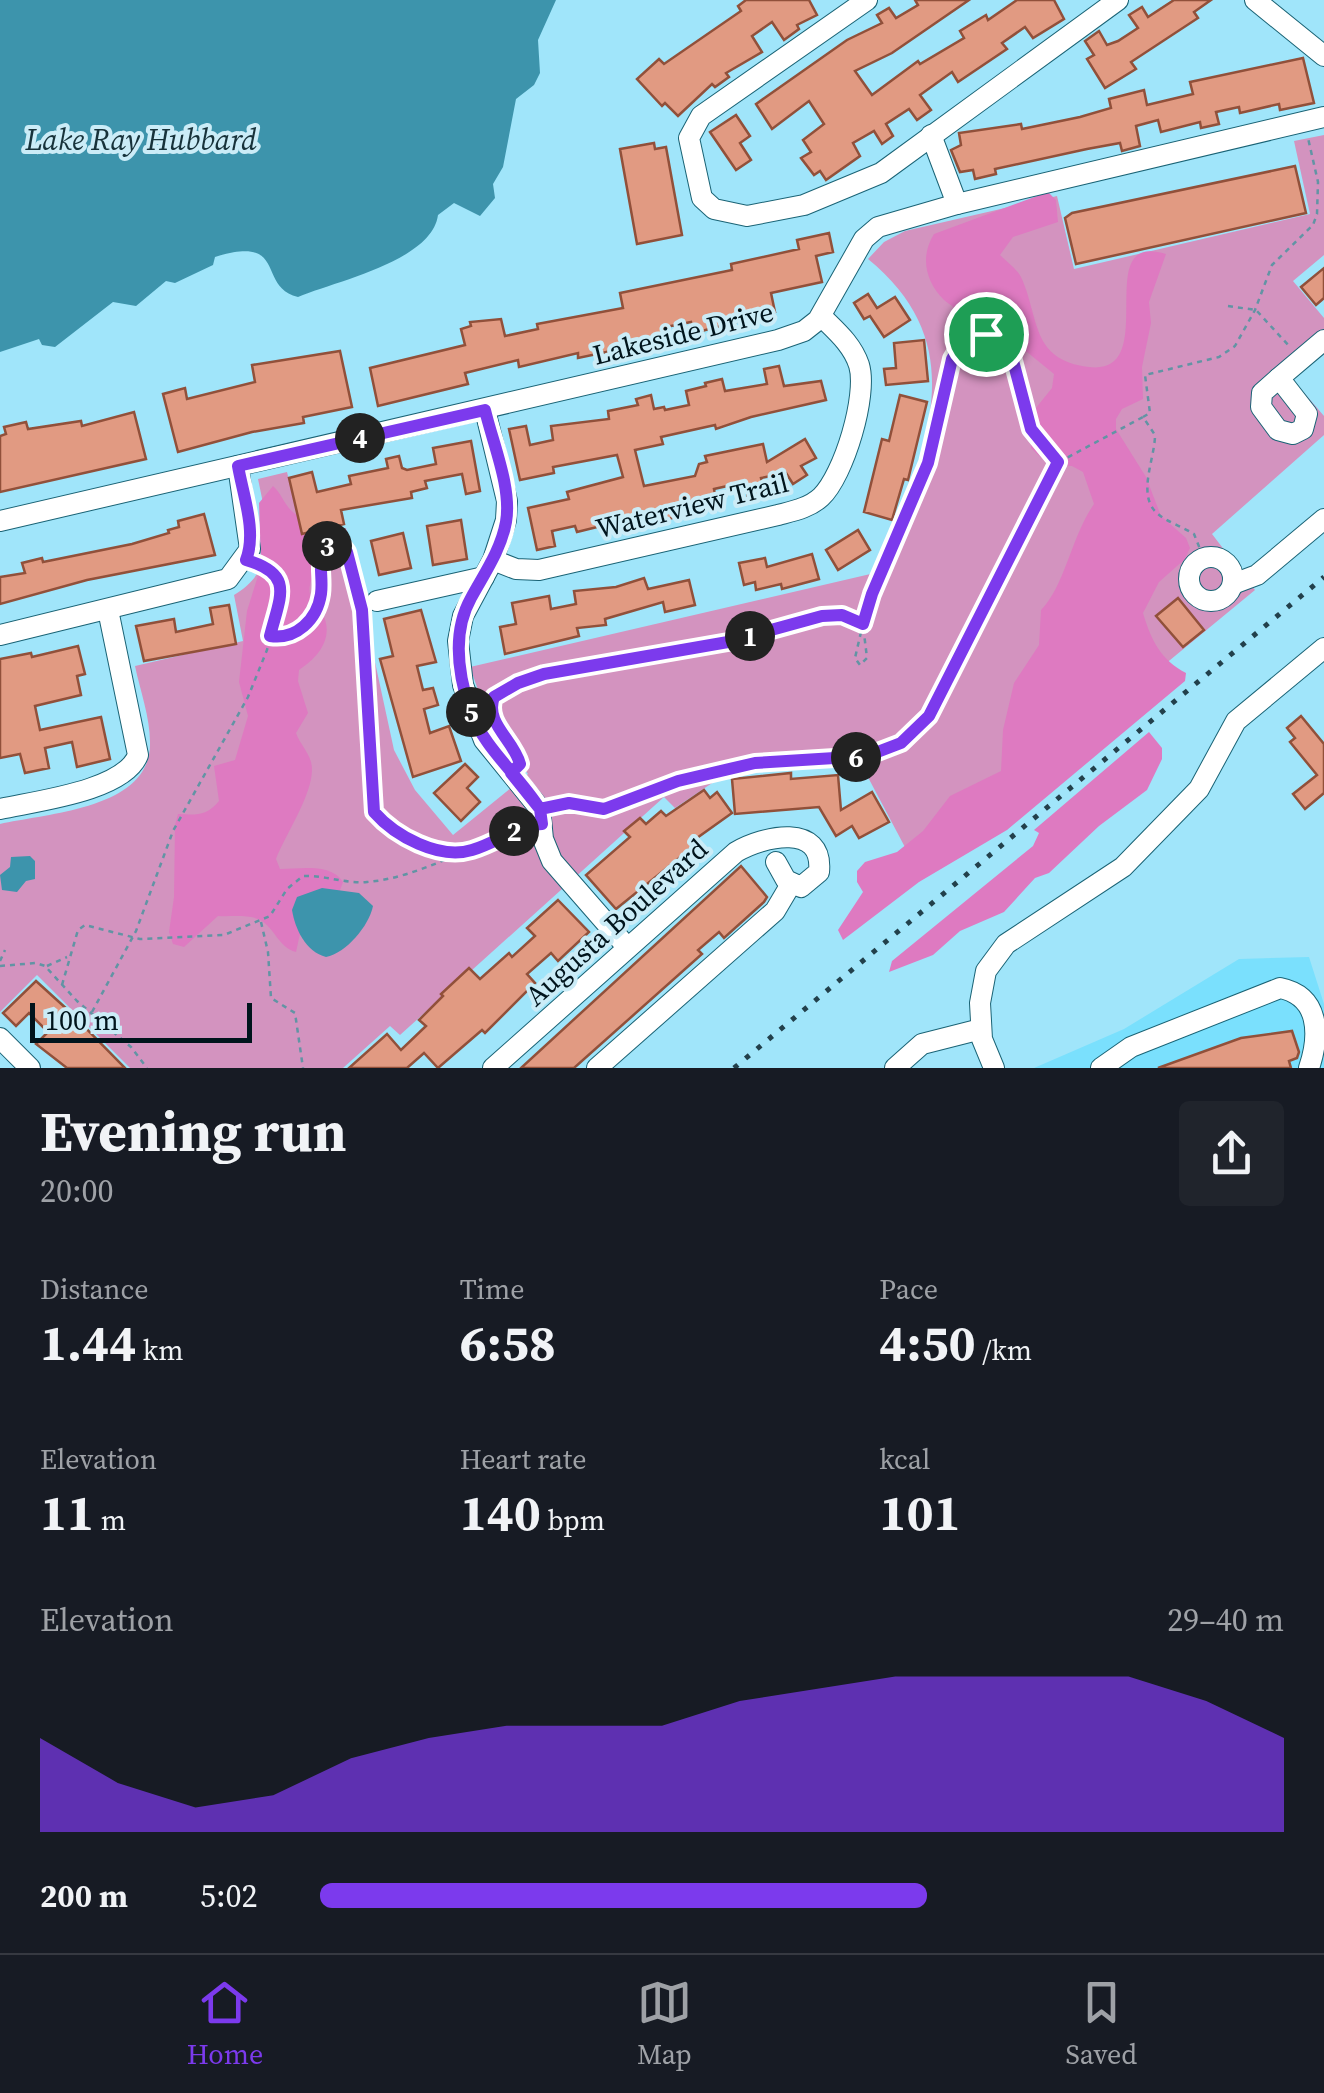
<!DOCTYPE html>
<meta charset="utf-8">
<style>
body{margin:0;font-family:"Source Serif 4",serif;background:#20242c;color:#f1f3f6;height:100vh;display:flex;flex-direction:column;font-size:38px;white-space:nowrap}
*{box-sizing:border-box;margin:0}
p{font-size:32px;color:#9ea1a6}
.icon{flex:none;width:55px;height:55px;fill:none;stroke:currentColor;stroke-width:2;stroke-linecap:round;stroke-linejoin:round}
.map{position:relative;height:1068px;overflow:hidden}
.panel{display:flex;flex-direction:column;background:#171b24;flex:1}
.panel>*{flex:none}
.scale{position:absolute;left:30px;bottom:25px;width:222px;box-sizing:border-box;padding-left:10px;border:5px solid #00141c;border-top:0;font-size:28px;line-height:35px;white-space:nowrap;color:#00141c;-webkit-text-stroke:8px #cbecf7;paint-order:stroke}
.pin{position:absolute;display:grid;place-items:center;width:85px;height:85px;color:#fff;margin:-42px;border:5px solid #fff;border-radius:50%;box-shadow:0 2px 10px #0007}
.km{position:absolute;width:50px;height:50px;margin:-25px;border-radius:50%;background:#222;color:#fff;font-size:28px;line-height:50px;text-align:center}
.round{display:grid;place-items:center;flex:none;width:105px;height:105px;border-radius:10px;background:#20242c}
.headline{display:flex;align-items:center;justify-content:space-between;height:170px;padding:0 40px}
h1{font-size:55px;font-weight:700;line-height:75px}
.stats{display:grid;grid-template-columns:repeat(3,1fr);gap:15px;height:170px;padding:10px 40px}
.stats div{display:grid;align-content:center}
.stats b{font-size:50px;font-weight:700}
.stats small{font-size:28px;font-weight:400}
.stats p{font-size:28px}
.chart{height:280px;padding:20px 40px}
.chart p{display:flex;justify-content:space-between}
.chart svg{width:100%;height:180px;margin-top:10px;fill:#7c3aed;opacity:.7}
ul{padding:0 40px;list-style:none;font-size:32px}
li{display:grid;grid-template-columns:160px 120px 1fr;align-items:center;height:75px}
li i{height:25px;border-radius:12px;background:#7c3aed}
.tabs{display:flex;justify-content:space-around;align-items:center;height:140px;border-top:2px solid #363941;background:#171b24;font-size:28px;color:#9ea1a6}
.tabs a{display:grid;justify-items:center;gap:5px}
.tabs .on{color:#7c3aed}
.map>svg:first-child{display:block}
.built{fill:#7ae0fd}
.green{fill:#d393bf}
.forest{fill:#de7ac1}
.water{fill:#3d94ac}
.building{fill:#e19a82;stroke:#91503a;stroke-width:2.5}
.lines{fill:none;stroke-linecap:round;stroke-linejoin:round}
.minor-casing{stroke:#1a6375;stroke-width:22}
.path{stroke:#6294a4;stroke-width:2.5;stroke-dasharray:5 5;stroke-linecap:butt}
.minor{stroke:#fff;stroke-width:20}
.rail{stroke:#22404b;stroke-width:5;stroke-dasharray:5 10;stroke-linecap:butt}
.route-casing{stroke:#fff;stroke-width:20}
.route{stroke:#7c3aed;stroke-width:12}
.labels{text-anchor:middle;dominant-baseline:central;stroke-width:8;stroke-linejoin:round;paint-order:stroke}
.street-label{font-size:28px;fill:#00141c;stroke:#cbecf7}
.water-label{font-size:30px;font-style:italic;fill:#17323a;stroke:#cbecf7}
</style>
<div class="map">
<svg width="1324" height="1068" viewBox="0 0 1324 1068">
<rect width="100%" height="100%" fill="#a0e5fa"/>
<polygon class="built" points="1309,957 1324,1004 1324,1068 1034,1068 1124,1029 1239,959"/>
<path class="green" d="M1324,135V255L1293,281L1324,318V329L1281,366L1324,416V435L1212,534L1255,590L993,806L907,851L861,764L724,775L675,808L664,797L400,1035L390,1026L343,1068H130L37,975L0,1012V824C48,813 152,809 150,742C150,717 140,690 135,666L243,641L234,595C280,568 267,523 258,479L287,472L303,538L346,528L394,750L415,790L453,835L528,774L491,727L470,667L879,572C918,460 981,351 868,259L884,242L905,231L1057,196L1074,269L1310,214L1294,141Z"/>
<g class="forest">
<path d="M1048,192L1056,200L1058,222L1013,237L1000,255C1007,262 1016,268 1021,277C1040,318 1030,360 1089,367C1164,376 1088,229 1166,254L1149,302L1151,323L1142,367L1143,399L1122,409L1116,419V429L1146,477L1161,516L1186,538L1190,548L1185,559L1159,582L1143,613C1151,640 1161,660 1186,673L1185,681L1007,830L919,882L843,940L838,930L863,892L857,882V871L865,862L897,852L923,831L950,796L1001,771L1003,730L1014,683L1039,645L1041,610C1065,586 1071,537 1094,504L1083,472L1072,466L1049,465L1031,448V414L1052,388L1054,374L1027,352L998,359C984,347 971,350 954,353L945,346L961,316C956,307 951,306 944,300C925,281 920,256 934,234Z"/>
<path d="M273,486C283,495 285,508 297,515C307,521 325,523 328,536C334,559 314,566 310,585C307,598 316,602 322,612C335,637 319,657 299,670L298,681L308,713L296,733C300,744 308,751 311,762C318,787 286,833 276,859L280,869C301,869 331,863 343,882L339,893L303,920L296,952C278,947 275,928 260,920C248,914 231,917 218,916L184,947L173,944L169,932L174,897L175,825L178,814C196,815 207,816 219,801L214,766L235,760L248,716L239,682L247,611L261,566L259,503Z"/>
<polygon points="1149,732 1162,748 1162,759 1147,790 1099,826 1049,873 1035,878 1004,912 960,931 933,955 889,972 892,961 1033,846 1039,833 1034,830"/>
</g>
<g class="water">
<path d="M0,0H556L538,40L540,73L534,85L516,99L503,167L493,184L495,198L480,216L454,203L438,215C432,261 336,281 298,297C256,287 289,234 215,257L213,265L175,283L166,281L136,306L113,302L55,347L42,345L39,339L0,352Z"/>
<polygon points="30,856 35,861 35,879 26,881 17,892 2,890 0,875 10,867 11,857"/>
<path d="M322,888L359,893L373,906C369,926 346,953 326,957C306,952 295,929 292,910L297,897Z"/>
</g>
<g class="building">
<polygon points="746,0 809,0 817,15 797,25 799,29 784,40 772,22 752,36 762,52 726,73 729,77 715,87 712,84 678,116 665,103 662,106 637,79 659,59 664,64 741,11 738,6"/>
<polygon points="915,0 969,0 892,53 855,71 872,95 918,61 920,64 964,38 960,31 986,15 988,20 1017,0 1054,0 1064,19 1033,38 1025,27 1002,43 1007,49 958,82 952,72 920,95 931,110 917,120 909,109 886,124 893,136 882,144 874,131 853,143 860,156 826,180 820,171 814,175 801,158 811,152 803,140 824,124 809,101 772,129 756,104 847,40 882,23 877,15 889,8 896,18 918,5"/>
<polygon points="1174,0 1211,0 1194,12 1198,18 1131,62 1136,69 1105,88 1087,59 1094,55 1085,41 1099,31 1107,45 1118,41 1138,28 1129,15 1142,7 1148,17"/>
<polygon points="1303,58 1314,103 1280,110 1279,104 1240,113 1239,107 1216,112 1219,124 1201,128 1200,122 1161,132 1158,120 1136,126 1140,146 1122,151 1120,143 1087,149 995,169 996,174 975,179 973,170 960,172 951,150 961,145 959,133 1021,124 1022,129 1080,117 1111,108 1109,99 1144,90 1147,105 1193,94 1190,82"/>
<polygon points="736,115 750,136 740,143 751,160 736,170 710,132"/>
<polygon points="654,143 655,149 666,147 682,235 637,244 620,149"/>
<polygon points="1295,166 1306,213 1076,264 1065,218 1072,213"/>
<polygon points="829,233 833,252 816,256 822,282 771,293 775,312 694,333 691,322 666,327 669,338 652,342 651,337 615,345 616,350 578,358 578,353 519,367 518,360 465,373 468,384 378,406 370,368 465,345 461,329 471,326 470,322 501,319 505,336 538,329 537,324 623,308 620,293 732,270 731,264 799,249 797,240"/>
<polygon points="1324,268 1324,298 1316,305 1301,287"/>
<polygon points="868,294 877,308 895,297 910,320 884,337 870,316 864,319 854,303"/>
<polygon points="924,340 928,381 886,385 884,369 896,368 894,343"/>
<polygon points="340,351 352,407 303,417 304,423 252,432 178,452 163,394 185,388 187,399 255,382 252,365"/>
<polygon points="779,366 784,386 821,381 826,400 751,417 716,429 715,425 661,437 663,444 635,450 644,486 695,476 699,464 707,462 705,456 763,444 767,462 805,439 816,458 801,466 807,475 793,484 786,473 761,478 765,495 748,498 745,482 714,489 716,499 674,509 676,517 660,521 658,512 577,532 575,526 552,531 555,546 537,550 528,508 569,499 567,492 623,477 617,455 553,467 554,473 520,480 509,429 526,426 530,445 553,440 551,426 609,419 608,411 638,405 636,399 651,395 654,409 664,407 665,410 689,405 686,391 706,386 705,383 722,379 725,391 767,384 764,369"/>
<polygon points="900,395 927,402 908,480 904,479 892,520 864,512 882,439 889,441"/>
<polygon points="134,412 146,459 0,492 0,436 6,434 4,427 26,422 28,429 81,421 82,426"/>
<polygon points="471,441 480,491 466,494 462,474 425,481 427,488 411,492 412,498 341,510 344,524 302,534 289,478 312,472 317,492 351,484 349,476 388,468 386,459 399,456 402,468 407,470 436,464 433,448"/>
<polygon points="204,514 215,555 87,580 0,604 0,577 25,573 22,563 42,558 43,562 132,544 169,533 168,530 179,527 178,521"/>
<polygon points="461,520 467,559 433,565 427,526"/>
<polygon points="858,530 870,550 838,570 826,550"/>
<polygon points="403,533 411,568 379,575 371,541"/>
<polygon points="812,554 819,579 782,589 781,584 756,590 755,582 744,585 739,563 765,558 767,567"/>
<polygon points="644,578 648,589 689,580 695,605 665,612 663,602 605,619 606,625 577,628 579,636 505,654 500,627 516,624 512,603 549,596 551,609 576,604 574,591 616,587"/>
<polygon points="1178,598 1204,630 1183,647 1156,616"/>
<polygon points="229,605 236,644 144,661 136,626 174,619 176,632 213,624 210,608"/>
<polygon points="421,610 436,662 417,666 423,690 433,688 438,705 424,709 430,733 449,726 461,761 413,777 380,659 393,656 384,619"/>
<polygon points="78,646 85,674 77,676 81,695 35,706 40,730 101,717 110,759 77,767 72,742 45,748 49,768 25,773 20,754 0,758 0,659 31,653 32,657"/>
<polygon points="1301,716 1324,744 1324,793 1305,809 1293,794 1317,775 1290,742 1295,738 1287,728"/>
<polygon points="465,764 478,777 467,788 480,802 461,821 434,793"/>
<polygon points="791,773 791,779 838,775 841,810 872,792 889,822 859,838 852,826 836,836 819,807 735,814 732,779"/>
<polygon points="704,790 710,798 717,792 732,813 690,843 693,846 678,859 616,909 586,875 630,837 624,831 640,818 646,824 661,811 666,816"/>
<polygon points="741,866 767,897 764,902 724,938 719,932 698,950 702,954 574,1068 521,1068"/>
<polygon points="558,900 589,932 558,961 551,953 527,974 535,983 485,1033 482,1030 438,1068 424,1053 407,1068 349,1068 387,1034 401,1050 426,1026 419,1020 443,996 441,994 469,968 480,979 509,953 512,957 535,936 527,928"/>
<polygon points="36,981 69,1011 125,1068 67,1068 36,1044 48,1032 29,1013 16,1026 3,1013"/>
<polygon points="1292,1031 1299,1052 1297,1058 1289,1061 1291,1068 1158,1068 1241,1038"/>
</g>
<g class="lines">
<defs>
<g id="minor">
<polyline points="867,0 701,116 689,138 702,198 714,209 747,216 804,205 881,173 1118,0"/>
<polyline points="1255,0 1324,56"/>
<polyline points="931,135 957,204"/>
<polygon points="1279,378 1307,414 1303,429 1293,434 1278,430 1261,407 1262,393"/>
<polyline points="1279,378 1324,340"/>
<polyline points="485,410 507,501 506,520 493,560 463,616 458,641 463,685 484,740 540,809 543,839 552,861 627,947"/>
<polyline points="0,521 778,340 804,331 818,320 864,239 878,227 957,204 1324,117"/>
<circle cx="1211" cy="579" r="22"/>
<path d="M493,560L516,569L539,570L778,515C793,511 809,508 821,497C844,475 868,395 859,365C852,344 836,331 821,316"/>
<polyline points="1233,584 1257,575 1324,519"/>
<polyline points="377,601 484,577"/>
<polyline points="0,635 228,579 250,549 238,466"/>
<path d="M0,809C36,801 124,791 138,755L108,610"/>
<polyline points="0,1038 30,1068"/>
<path d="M493,1068L736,852C763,836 824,822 819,872L801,887L786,880L776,862"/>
<polyline points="597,1068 775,911 791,884"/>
<polyline points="895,1068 922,1044 981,1029"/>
<polyline points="994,1068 982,1039 980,1003 986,971 1006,944 1123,867 1199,789 1236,721 1324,648"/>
<path d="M1101,1068L1131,1047L1280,988C1320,996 1320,1035 1309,1068"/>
</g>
</defs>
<use href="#minor" class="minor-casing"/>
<g class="path">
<polyline points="1228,306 1256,310 1290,347"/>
<polyline points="1143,417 1150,413 1145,375 1219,357 1235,346 1255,310 1272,265 1313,225 1317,214 1318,182 1308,138"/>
<path d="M1059,462L1143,417L1155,435C1155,459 1136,496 1158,514C1167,522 1183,527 1194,534L1204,559"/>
<path d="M362,610L374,812C394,835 426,849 456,853"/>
<polyline points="861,632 855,658 860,665 867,658 863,625"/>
<path d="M270,637L290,636C339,610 305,566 330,544L345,547L360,597"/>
<path d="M491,706L500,691L545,675L728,642L822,616L842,615L863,624L872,593L928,463L952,359L961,345L980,334C1024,339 1015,394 1029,425C1036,440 1049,449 1058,462L929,716L901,743L867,756L755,763L712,772L604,809L556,805"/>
<polyline points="261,922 268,952 271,998 295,1013 303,1068"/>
<polyline points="0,961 5,950"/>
<polyline points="0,966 36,963 45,966 77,1001 131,1047 147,1068"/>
<polyline points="47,966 67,957"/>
<path d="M62,985L78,930L85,925L140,939L224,935L270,916L287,889L303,876C325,875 345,884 367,882C419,878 476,843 525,826"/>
<polyline points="92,1012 136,931 173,831 248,697 267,650 281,594 274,571 263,565"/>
</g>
<use href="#minor" class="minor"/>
<polyline class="rail" points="734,1068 1324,577"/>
</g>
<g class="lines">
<defs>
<path id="route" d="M986,334C971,333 959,346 952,359L928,463L872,594L863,624L842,615L822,616L728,642L544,674L518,683L494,697C484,723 514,740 520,764L511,773L540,809L542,824L530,825C510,832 492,844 472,850C439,860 395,836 374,812L362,610L347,552L341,544H330L322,553C319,567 323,580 321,594C317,620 296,640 270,636C280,596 295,574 246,560C257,532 243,495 238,466L485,410C493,444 512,488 506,522C501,550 484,574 471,598C452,632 458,674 470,710C485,750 518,774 540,809L569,803L604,809L678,781L755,763L867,756L901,743L929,716L1058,462L1031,429L1012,357L1006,347L986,334"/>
</defs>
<use href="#route" class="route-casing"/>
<use href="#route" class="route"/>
</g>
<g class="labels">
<g class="street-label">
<text transform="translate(683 333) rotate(-14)">Lakeside Drive</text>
<text transform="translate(692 505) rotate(-14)">Waterview Trail</text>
<text transform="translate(616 922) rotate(-42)">Augusta Boulevard</text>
</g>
<g class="water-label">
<text x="141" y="139">Lake Ray Hubbard</text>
</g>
</g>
</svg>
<div class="scale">100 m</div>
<div class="pin" style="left:986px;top:334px;background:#1e9e55"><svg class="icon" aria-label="arrive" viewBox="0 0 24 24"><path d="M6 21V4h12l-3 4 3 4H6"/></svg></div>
<b class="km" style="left:750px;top:636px">1</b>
<b class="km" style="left:514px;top:831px">2</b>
<b class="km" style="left:327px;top:546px">3</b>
<b class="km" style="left:360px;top:438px">4</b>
<b class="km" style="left:471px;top:712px">5</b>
<b class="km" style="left:856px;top:757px">6</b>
</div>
<section class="panel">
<div class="headline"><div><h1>Evening run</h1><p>20:00</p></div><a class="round"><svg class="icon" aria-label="share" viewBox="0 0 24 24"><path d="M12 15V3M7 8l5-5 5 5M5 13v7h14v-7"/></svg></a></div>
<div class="stats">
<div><p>Distance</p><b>1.44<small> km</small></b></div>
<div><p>Time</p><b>6:58</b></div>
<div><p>Pace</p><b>4:50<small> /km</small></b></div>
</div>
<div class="stats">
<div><p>Elevation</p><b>11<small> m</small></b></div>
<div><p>Heart rate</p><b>140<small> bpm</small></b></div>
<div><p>kcal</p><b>101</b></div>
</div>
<div class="chart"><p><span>Elevation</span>29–40 m</p>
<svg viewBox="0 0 160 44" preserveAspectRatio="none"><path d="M0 44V21L10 32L20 38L30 35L40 26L50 21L60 18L70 18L80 18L90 12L100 9L110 6L120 6L130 6L140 6L150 12L160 21V44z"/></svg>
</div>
<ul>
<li><b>200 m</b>5:02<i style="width:63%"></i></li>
</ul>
</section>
<nav class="tabs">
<a class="on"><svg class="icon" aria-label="home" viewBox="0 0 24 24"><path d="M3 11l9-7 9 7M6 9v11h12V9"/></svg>Home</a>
<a><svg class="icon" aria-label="map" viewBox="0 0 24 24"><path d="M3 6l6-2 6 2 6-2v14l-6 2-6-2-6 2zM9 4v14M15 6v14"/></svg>Map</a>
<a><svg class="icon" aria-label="saved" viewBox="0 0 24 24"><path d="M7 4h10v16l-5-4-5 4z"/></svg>Saved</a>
</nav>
